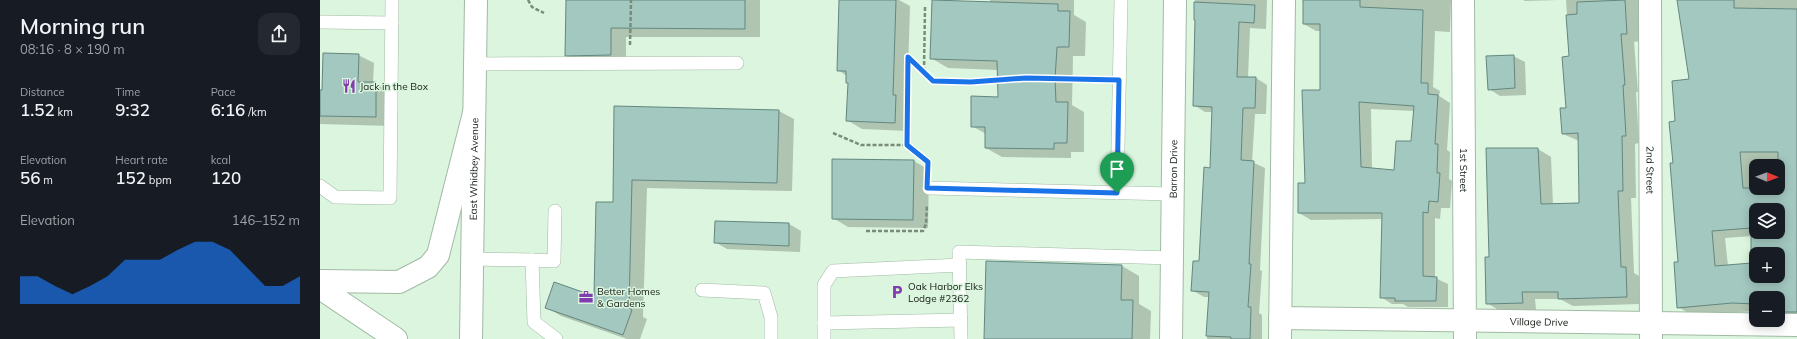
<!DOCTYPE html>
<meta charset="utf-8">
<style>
body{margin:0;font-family:Mulish,sans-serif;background:#242831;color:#f1f3f6;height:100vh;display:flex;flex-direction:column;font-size:15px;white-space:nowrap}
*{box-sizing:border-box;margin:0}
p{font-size:13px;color:#9ea1a6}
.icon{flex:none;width:22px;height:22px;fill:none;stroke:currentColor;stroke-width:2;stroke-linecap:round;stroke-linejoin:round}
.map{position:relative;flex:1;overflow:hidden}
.panel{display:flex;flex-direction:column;background:#171b24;width:320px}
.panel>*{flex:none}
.needle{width:26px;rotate:91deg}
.buttons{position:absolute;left:1429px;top:159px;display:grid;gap:8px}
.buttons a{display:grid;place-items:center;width:36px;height:36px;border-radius:8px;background:#171b24;box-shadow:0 2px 10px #0003;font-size:20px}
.pin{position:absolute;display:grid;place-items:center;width:34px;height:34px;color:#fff;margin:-41px -17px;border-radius:50% 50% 50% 0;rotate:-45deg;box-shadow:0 0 4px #0007}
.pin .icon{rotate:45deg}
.round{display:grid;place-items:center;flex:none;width:42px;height:42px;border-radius:12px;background:#242831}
.overview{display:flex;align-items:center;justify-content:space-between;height:68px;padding:0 20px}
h1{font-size:22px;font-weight:600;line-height:30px}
.metrics{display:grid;grid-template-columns:repeat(3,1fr);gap:6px;height:68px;padding:4px 20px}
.metrics div{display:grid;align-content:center}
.metrics b{font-size:17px;font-weight:600}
.metrics small{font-size:11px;font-weight:400}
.metrics p{font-size:11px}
.chart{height:112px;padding:8px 20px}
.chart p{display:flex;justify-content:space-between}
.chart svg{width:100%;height:72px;margin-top:4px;fill:#1a73e8;opacity:.7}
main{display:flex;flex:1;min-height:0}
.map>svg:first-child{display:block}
.shadow{fill:#0003;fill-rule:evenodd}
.building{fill:#a3c8c0;stroke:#63877f;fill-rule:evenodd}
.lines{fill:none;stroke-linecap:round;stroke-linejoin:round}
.service-casing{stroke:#a1baa4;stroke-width:14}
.minor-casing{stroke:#a1baa4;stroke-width:24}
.tertiary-casing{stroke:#a1baa4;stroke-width:24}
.primary-casing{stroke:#a1baa4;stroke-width:24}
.path{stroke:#798b7b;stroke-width:2.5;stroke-dasharray:4 2;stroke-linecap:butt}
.service{stroke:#fff;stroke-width:13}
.minor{stroke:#fff;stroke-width:22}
.tertiary{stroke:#fff;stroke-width:22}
.primary{stroke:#fff;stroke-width:22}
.route-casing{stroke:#fff;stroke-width:8}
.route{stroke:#1a73e8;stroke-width:5}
.labels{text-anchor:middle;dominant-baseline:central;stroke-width:3;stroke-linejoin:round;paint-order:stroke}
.poi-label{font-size:10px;fill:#141d15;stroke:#dbf5de;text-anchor:start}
.street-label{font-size:10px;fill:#141d15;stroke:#dbf5de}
</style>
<main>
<section class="panel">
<div class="overview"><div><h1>Morning run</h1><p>08:16 · 8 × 190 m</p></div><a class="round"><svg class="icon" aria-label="share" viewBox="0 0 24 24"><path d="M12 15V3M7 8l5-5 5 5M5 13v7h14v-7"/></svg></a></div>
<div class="metrics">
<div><p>Distance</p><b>1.52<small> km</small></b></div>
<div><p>Time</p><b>9:32</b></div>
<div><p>Pace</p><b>6:16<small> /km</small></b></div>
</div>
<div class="metrics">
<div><p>Elevation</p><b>56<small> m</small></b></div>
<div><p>Heart rate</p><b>152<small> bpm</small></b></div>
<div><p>kcal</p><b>120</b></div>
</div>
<div class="chart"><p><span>Elevation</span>146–152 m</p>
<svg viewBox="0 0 160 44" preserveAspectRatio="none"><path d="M0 44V27L10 27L20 33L30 38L40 33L50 27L60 17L70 17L80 17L90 11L100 6L110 6L120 11L130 22L140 33L150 33L160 27V44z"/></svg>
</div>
</section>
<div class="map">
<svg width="1477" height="339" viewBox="0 0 1477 339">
<rect width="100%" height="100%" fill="#dbf5de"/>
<g class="shadow">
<polygon points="247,0 440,0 440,37 306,37 306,64 261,64 246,55"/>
<polygon points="520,0 579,0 590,6 587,103 590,104 589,131 542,129 527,120 529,83 527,76 518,70"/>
<polygon points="670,0 754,0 754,15 766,22 765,56 753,56 752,105 764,112 764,152 751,152 751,158 682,157 666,148 666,134 652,126 679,98 678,70 628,68 611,58 670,3"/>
<polygon points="875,0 947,0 946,29 930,28 928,78 936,78 947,85 946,114 935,114 932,162 945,168 940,270 942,271 939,313 942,315 942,339 887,339 890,297 884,297 872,290 880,262 891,169 893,112 885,112 874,105"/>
<path d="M984,0H1131L1130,32L1115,31L1113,87L1120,91L1119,96L1130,103L1127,150L1130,152L1129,179L1132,181L1130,208H1121L1120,219L1115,218V278L1128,284V307H1088L1083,304H1072L1061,297L1063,219L991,220L979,213L986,184L1001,91V31H996L984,24ZM1051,109L1094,111L1092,142L1075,171L1052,169Z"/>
<polygon points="1203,0 1238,0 1205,1"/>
<polygon points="1246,0 1318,0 1320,41 1314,42 1318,92 1316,92 1319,143 1315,144 1316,198 1311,198 1314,273 1319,276 1320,304 1253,306 1240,299 1215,299 1216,310 1180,311 1167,303 1170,258 1218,149 1231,157 1233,205 1260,204 1259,141 1243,134 1247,109 1250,57"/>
<path d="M1358,0H1477V320L1458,316V298H1436V311L1372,315L1358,307L1359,263L1354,164L1356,122L1370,80ZM1436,166H1458V188H1436ZM1436,210H1458V232H1436ZM1432,236V264L1408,266L1405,238ZM1436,254H1458V276H1436Z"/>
<polygon points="38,55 54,63 53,83 72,92 71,126 0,124 0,91 3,91"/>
<polygon points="1193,56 1205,62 1206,95 1180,96 1169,89"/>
<polygon points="295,107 459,111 474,119 472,191 327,188 323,317 327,319 320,339 307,339 241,316 226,307 275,298 294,203"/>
<polygon points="594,161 609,170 608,228 528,227 513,218"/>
<polygon points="396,222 469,224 481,231 480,252 407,249 395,242"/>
<polygon points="802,266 819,276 819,304 831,311 830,339 665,339"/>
</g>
<g class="building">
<polygon points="246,0 425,0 425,29 291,28 291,55 245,56"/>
<polygon points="519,0 576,0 573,95 576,95 575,123 526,121 528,83 526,83 526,71 517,71"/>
<polygon points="612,0 738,4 738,11 750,11 749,47 737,47 735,79 736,102 748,102 747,143 734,143 734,149 665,148 665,127 651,127 651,96 678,97 677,61 610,59"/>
<path d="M983,0H1040V7L1103,10L1101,83H1108V94L1118,95L1115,144H1118L1117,173H1120L1118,202L1109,201L1108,213L1103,212V276L1117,277L1116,301H1075V298H1060L1062,213H978V183H985L982,90H1000V24H983ZM1039,102L1094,106L1091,141H1076L1074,170L1041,167Z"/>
<polygon points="1305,0 1307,34 1301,34 1305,85 1303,85 1306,136 1302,136 1303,191 1298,191 1301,267 1306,267 1307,297 1238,299 1238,292 1202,292 1203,303 1166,304 1165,257 1169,257 1166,148 1218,148 1221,204 1259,203 1258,133 1242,134 1240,108 1246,108 1242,57 1249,56 1246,15 1257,14 1257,2"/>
<path d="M1357,0H1414V8L1477,9V312H1458V298H1436V304L1412,303L1357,308L1354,262H1358L1350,163H1353L1349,122L1355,121L1352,81L1369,79ZM1420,152H1458V188H1423ZM1436,210H1458V232H1436ZM1431,228V263L1395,266L1392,231ZM1436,254H1458V276H1436Z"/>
<polygon points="874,2 935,5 934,23 919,22 917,77 936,77 935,108 923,108 921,160 934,161 929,264 931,264 928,307 931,307 930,339 911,339 911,337 886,336 889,292 871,291 873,261 879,261 884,167 890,168 892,107 873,106 875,20 874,20"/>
<polygon points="3,53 39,54 38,82 56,82 56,117 0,116 0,90 2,90"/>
<polygon points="1194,55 1195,88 1168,90 1166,56"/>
<polygon points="294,106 459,110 457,183 312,180 309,308 312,310 303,335 225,308 234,282 274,296 276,202 293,202"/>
<polygon points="512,159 594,160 593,220 512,219"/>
<polygon points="395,221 469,223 469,246 394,243"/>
<polygon points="666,261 802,265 801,300 813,300 812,339 664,339"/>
</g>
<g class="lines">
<defs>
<g id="service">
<polyline points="0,22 72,23"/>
<polyline points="155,64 417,63"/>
<polyline points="0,186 15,197 70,198 72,0"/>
<polyline points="609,188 852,194"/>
<polyline points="797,193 801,0"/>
<polyline points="152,259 212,260 214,322 236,339"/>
<polyline points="212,260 234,261 235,211"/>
<polyline points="382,290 444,293 451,317 451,339"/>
<polyline points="504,323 641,320"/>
<polyline points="504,339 504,285 513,271 640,265"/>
<polyline points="641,339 639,252 852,258"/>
</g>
<g id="minor">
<path id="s1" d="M1143,0L1145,339"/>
<path id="s2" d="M1330,0L1331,339"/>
<path id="s3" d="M960,318L1477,325"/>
<path id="s4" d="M851,339L855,0"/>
<polyline points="960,339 964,0"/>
</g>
<g id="tertiary">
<path id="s5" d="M151,339L156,0"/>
</g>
<g id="primary">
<polyline points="0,281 79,282 108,267 118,255 154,113"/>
<polyline points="0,288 76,339"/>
</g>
</defs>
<use href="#service" class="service-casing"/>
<use href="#minor" class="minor-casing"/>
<use href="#tertiary" class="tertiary-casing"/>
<use href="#primary" class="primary-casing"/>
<g class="path">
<polyline points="208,0 212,7 224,13"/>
<polyline points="310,45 311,0"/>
<polyline points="604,71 605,7"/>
<polyline points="513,133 541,145 587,145"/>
<polyline points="607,171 608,162 587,145 587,57 613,81 651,82 706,78 783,79"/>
<polyline points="546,231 603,231 606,224 607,205"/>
</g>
<use href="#service" class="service"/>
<use href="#minor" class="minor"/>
<use href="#tertiary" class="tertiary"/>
<use href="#primary" class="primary"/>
</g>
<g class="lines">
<defs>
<polygon id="route" points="588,57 613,81 651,82 706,78 799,80 797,193 607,188 608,162 587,145"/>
</defs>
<use href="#route" class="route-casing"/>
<use href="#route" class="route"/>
</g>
<defs>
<symbol id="restaurant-bare" viewBox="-9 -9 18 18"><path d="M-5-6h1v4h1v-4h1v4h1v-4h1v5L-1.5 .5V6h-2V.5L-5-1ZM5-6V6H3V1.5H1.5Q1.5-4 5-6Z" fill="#813caf" stroke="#dbf5de" stroke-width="2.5" paint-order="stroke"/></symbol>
<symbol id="parking-bare" viewBox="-9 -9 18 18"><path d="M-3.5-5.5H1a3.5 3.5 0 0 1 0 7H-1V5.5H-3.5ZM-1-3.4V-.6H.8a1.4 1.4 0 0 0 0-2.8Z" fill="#813caf" stroke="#dbf5de" stroke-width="2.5" paint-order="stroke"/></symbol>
<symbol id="office-bare" viewBox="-9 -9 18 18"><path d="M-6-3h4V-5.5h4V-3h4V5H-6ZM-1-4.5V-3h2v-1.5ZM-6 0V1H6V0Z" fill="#813caf" stroke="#dbf5de" stroke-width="2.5" paint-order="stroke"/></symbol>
</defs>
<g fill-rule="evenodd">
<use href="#restaurant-bare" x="19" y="76" width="20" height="20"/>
<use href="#parking-bare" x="567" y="282" width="20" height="20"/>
<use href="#office-bare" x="256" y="287" width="20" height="20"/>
</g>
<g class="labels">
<g class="poi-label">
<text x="40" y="86">Jack in the Box</text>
<text x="588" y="286">Oak Harbor Elks<tspan x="588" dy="12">Lodge #2362</tspan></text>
<text x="277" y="291">Better Homes<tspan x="277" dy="12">&amp; Gardens</tspan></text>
</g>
<g class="street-label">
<text stroke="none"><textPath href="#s4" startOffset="170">Barron Drive</textPath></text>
<text stroke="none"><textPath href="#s5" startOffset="170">East Whidbey Avenue</textPath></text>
<text stroke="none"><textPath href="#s1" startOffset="170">1st Street</textPath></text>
<text stroke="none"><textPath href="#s2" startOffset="170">2nd Street</textPath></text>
<text stroke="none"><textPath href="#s3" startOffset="259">Village Drive</textPath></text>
</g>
</g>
</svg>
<div class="buttons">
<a><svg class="needle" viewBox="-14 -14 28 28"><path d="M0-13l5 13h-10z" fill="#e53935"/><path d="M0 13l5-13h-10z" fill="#9ea1a6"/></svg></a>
<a><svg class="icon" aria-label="layers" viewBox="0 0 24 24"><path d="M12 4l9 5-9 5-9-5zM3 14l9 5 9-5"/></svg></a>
<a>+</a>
<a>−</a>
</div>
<div class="pin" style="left:797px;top:193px;background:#1e9e55"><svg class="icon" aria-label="arrive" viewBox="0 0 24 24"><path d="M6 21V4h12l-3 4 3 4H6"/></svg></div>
</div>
</main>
